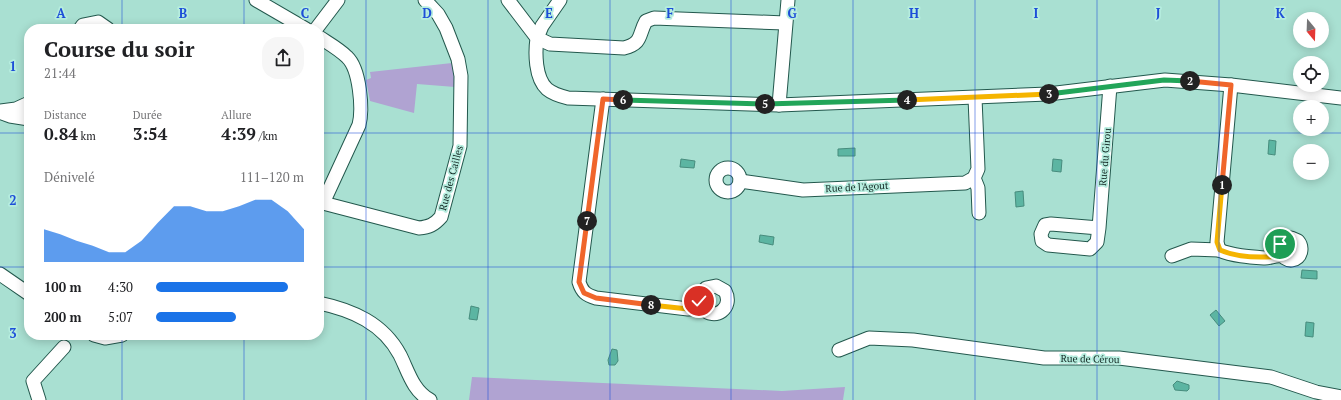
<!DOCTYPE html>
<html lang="fr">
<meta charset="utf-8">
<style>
body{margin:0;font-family:"PT Serif",serif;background:#f6f6f6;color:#202124;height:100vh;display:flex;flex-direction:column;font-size:15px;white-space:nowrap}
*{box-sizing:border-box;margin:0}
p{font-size:13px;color:#757577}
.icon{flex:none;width:22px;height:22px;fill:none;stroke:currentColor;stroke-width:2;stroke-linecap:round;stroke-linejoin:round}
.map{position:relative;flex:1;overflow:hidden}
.sheet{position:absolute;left:24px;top:24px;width:300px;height:316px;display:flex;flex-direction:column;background:#fff;border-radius:16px;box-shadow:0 2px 10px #0003}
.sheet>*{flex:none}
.needle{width:26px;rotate:161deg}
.fabs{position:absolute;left:1293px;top:12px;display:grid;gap:8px}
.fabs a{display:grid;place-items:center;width:36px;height:36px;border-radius:50%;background:#fff;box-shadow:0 2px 10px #0003;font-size:20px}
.pin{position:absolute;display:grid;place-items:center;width:34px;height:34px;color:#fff;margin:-17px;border:2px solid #fff;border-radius:50%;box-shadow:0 1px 4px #0007}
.km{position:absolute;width:20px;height:20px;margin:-10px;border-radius:50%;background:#222;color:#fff;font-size:11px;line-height:20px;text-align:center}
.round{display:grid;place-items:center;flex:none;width:42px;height:42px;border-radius:16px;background:#f6f6f6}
.headline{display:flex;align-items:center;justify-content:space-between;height:68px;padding:0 20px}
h1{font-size:22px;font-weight:700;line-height:30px}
.stats{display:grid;grid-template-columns:repeat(3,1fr);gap:6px;height:68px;padding:4px 20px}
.stats div{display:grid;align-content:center}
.stats b{font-size:17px;font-weight:700}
.stats small{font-size:11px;font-weight:400}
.stats p{font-size:11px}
.chart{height:112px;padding:8px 20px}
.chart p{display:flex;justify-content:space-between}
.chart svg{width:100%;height:72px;margin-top:4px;fill:#1a73e8;opacity:.7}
ul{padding:0 20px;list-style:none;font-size:13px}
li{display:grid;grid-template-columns:64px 48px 1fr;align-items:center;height:30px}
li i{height:10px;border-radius:5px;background:#1a73e8}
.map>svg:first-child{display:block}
.green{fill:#b0a3d2}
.water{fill:#5cb5a2;stroke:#478c7d}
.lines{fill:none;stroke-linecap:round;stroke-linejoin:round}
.minor-casing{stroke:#23584d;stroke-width:15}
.minor{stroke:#fff;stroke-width:13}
.split-1-casing{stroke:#fff;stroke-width:8}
.split-2-casing{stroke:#fff;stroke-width:8}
.split-3-casing{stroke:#fff;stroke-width:8}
.split-4-casing{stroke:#fff;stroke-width:8}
.split-5-casing{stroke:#fff;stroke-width:8}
.split-6-casing{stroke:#fff;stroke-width:8}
.split-7-casing{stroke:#fff;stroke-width:8}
.split-8-casing{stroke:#fff;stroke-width:8}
.split-9-casing{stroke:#fff;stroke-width:8}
.split-1{stroke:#f5b400;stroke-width:5}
.split-2{stroke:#f0652b;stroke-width:5}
.split-3{stroke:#22a559;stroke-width:5}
.split-4{stroke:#f5b400;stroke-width:5}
.split-5{stroke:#22a559;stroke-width:5}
.split-6{stroke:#22a559;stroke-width:5}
.split-7{stroke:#f0652b;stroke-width:5}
.split-8{stroke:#f0652b;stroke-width:5}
.split-9{stroke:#f5b400;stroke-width:5}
.grid{fill:none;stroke:#1d4ed8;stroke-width:1;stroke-opacity:0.55}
.labels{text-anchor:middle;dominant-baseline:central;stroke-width:3.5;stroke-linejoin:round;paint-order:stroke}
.street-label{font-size:10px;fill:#152b26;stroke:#b6eddf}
.grid-label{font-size:13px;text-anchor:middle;font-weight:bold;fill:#1d4ed8;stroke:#b6eddf;stroke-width:3.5;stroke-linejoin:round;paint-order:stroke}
</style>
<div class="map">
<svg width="1341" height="400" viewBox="0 0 1341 400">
<rect width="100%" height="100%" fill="#a9e0d2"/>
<g class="green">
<polygon points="452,63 455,74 455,87 417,84 414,113 370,101 366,80 371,78 370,72"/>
<polygon points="472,377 782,391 845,387 843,400 469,400"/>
</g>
<g class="water">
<polygon points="1269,140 1276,141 1275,155 1268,154"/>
<polygon points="855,148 855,156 838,156 838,149"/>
<polygon points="681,159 695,161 694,168 680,167"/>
<polygon points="1053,159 1062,160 1061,172 1052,171"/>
<polygon points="1023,191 1024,206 1016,207 1015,192"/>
<polygon points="760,235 774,237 773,245 759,242"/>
<polygon points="1302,270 1317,271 1317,279 1301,278"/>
<polygon points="471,306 479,308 477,320 469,319"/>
<polygon points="1216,310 1225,321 1219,326 1210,315"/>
<polygon points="1306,322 1314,323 1313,337 1305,336"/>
<polygon points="612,349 617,350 618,361 615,365 609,365 608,360"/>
<polygon points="1177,381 1189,385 1189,389 1187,391 1175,390 1173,385"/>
</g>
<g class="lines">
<defs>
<g id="minor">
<polyline points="256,0 306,29"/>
<path d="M508,0L537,38C535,53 535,78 547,89C553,94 560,96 568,98L779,105L1048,94L1165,80L1231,85L1341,98"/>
<path d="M560,0L542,26L537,38L550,44L624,48C643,43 638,35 646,21L654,18L785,23"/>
<polyline points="80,29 83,25 98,22 108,29"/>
<polyline points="316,29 338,0"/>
<path d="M319,37C328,43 339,49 347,57C360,69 363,109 359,125L323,203"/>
<path d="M603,99L579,282C582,292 586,295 596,298L688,309L702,308C715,322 734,308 725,291L716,286L706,288L700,297L702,308"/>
<polyline points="779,105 788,0"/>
<polyline points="0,111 16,109 29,103"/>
<polyline points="2,113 10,116 29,119"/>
<circle cx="728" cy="180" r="12"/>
<polyline points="974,178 978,188 979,213"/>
<polyline points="740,181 803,190 965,183 974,178 978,169 975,98"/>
<path d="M319,202L419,228C429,227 434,225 441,217L460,146L461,76L458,59L446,28L438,14L425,0"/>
<polyline points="1099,228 1051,224 1045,225 1041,234 1042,241 1048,245 1090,249 1097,242 1099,228 1110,86"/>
<path d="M1219,250C1233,256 1250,257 1265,258C1270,258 1276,255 1281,256C1285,257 1287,261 1292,260C1302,258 1303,247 1298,241L1291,238L1282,241L1279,248L1281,256"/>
<polyline points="1172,256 1191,249 1219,250 1217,242 1231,85"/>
<polyline points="0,274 29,294"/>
<path d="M319,303C352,310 383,323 400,355C408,371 413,391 430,400"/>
<polyline points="94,335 105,338 122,335"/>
<polyline points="839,350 869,338 913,340 1044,358 1119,358 1271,377 1316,392 1341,397"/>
<polyline points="39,400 33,381 64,347"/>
</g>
</defs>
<use href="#minor" class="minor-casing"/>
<use href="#minor" class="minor"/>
</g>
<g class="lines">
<defs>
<path id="split-1" d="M1222,185L1217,242L1220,250C1238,258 1261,258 1282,256L1279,252L1280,244"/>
<polyline id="split-2" points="1190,81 1231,85 1222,185"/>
<polyline id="split-3" points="1049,94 1164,80 1190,81"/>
<polyline id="split-4" points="907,100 1049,94"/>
<polyline id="split-5" points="765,104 907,100"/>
<polyline id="split-6" points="623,100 765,104"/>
<polyline id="split-7" points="587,221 603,99 623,100"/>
<polyline id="split-8" points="587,221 579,282 584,293 596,298 651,305"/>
<polyline id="split-9" points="651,305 688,309 702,308 699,301"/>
</defs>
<use href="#split-1" class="split-1-casing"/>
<use href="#split-2" class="split-2-casing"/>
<use href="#split-3" class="split-3-casing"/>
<use href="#split-4" class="split-4-casing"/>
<use href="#split-5" class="split-5-casing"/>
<use href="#split-6" class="split-6-casing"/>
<use href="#split-7" class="split-7-casing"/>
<use href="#split-8" class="split-8-casing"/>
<use href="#split-9" class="split-9-casing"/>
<use href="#split-1" class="split-1"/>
<use href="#split-2" class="split-2"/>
<use href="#split-3" class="split-3"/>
<use href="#split-4" class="split-4"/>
<use href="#split-5" class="split-5"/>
<use href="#split-6" class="split-6"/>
<use href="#split-7" class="split-7"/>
<use href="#split-8" class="split-8"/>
<use href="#split-9" class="split-9"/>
</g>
<path class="grid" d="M122,0V29M244,0V29M366,0V400M488,0V400M610,0V400M731,0V400M853,0V400M975,0V400M1097,0V400M1219,0V400M0,133H29M319,133H1341M0,267H29M319,267H1341M122,335V400M244,335V400"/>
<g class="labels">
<g class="street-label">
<text transform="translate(1105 157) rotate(-85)">Rue du Girou</text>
<text transform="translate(451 178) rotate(-75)">Rue des Cailles</text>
<text transform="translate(857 187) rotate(-3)">Rue de l'Agout</text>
<text transform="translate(1090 359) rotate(1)">Rue de Cérou</text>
</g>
</g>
<g class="grid-label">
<text x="61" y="18">A</text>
<text x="183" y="18">B</text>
<text x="305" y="18">C</text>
<text x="427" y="18">D</text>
<text x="549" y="18">E</text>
<text x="670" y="18">F</text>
<text x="792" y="18">G</text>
<text x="914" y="18">H</text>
<text x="1036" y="18">I</text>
<text x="1158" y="18">J</text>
<text x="1280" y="18">K</text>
<text x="13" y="71">1</text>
<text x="13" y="205">2</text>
<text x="13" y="338">3</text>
</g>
</svg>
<div class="fabs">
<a><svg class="needle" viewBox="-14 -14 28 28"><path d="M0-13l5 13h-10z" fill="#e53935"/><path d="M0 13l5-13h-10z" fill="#757577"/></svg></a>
<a><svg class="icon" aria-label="locate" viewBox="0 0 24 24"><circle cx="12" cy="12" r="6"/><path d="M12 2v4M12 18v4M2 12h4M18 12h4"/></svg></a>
<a>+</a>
<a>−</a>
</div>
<div class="pin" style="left:1280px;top:244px;background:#1e9e55"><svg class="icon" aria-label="arrive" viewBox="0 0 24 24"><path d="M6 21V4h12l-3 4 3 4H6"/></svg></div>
<div class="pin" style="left:699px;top:301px;background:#d93025"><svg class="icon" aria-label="check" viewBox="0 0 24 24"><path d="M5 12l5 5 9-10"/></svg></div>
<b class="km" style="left:1222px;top:185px">1</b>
<b class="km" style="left:1190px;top:81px">2</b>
<b class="km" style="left:1049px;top:94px">3</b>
<b class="km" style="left:907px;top:100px">4</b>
<b class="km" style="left:765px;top:104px">5</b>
<b class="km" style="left:623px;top:100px">6</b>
<b class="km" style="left:587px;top:221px">7</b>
<b class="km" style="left:651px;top:305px">8</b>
<section class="sheet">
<div class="headline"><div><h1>Course du soir</h1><p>21:44</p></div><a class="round"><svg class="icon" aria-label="share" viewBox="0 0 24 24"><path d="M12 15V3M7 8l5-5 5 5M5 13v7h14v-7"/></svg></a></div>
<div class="stats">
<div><p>Distance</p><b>0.84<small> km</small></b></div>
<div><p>Durée</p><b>3:54</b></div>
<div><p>Allure</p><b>4:39<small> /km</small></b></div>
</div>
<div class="chart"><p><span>Dénivelé</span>111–120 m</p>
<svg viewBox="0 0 160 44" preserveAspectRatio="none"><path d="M0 44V24L10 27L20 31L30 34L40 38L50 38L60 31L70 20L80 10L90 10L100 13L110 13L120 10L130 6L140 6L150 13L160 24V44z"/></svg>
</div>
<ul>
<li><b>100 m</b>4:30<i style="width:89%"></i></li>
<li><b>200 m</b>5:07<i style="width:54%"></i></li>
</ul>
</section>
</div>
